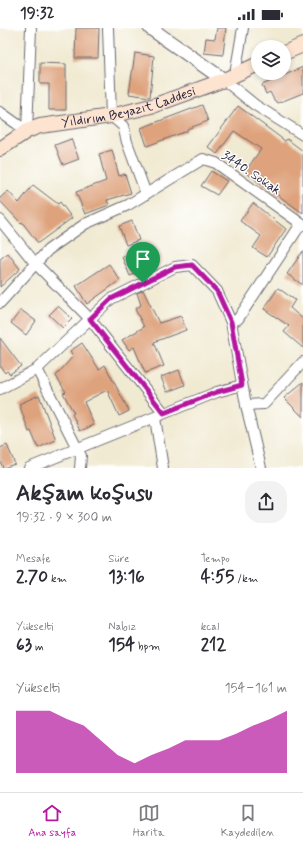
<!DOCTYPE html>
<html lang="tr">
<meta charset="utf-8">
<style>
body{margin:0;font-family:Mynerve,sans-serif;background:#f2f2f3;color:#2b2b33;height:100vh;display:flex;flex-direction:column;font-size:15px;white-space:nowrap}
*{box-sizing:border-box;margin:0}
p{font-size:13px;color:#7c7c81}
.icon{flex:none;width:22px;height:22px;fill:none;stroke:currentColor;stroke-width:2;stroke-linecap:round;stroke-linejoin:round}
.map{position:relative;height:440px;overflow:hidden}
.panel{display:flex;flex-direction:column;background:#fff;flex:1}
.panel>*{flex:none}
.tools{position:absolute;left:251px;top:12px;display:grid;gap:8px}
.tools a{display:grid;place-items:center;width:40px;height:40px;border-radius:50%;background:#fff;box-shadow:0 2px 6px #0003;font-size:20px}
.pin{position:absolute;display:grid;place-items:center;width:34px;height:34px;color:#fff;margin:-41px -17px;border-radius:50% 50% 50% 0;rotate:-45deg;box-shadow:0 0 4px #0007}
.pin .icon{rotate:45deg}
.round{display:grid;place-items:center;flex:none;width:42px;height:42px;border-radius:16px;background:#f2f2f3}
.headline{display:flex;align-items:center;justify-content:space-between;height:68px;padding:0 16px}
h1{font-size:22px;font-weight:700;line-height:30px}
.figures{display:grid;grid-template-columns:repeat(3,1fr);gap:6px;height:68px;padding:4px 16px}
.figures div{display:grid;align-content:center}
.figures b{font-size:17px;font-weight:700}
.figures small{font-size:11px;font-weight:400}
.figures p{font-size:11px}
.chart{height:112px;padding:8px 16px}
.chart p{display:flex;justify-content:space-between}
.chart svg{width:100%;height:72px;margin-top:4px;fill:#b5179e;opacity:.7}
.status{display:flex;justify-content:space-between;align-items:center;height:28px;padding:0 20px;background:#fff;direction:ltr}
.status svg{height:11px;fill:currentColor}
.tab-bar{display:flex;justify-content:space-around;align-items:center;height:56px;border-top:1px solid #e1e1e2;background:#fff;font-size:11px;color:#7c7c81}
.tab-bar a{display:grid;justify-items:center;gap:2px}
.tab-bar .current{color:#b5179e}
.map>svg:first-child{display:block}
.building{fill:#dea37d}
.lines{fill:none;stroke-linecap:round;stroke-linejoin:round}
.minor-casing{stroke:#6a6870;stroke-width:12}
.tertiary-casing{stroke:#6a6870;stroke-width:15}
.secondary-casing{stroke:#6a6870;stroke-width:16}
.minor{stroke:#fff;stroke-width:10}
.tertiary{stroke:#fff;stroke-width:13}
.secondary{stroke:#fde4d1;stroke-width:14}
.route-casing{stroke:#fff;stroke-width:8}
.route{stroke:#b5179e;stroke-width:5}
.labels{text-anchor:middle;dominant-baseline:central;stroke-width:3;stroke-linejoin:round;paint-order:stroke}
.street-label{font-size:13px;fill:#22223b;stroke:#fff}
</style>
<div class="status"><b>19:32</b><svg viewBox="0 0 49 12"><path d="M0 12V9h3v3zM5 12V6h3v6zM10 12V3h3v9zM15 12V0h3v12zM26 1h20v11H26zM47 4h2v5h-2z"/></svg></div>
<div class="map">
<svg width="303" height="440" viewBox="0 0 303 440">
<rect width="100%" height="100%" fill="#fff"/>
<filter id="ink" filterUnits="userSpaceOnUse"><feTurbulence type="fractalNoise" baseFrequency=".025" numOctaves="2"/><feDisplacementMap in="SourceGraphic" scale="8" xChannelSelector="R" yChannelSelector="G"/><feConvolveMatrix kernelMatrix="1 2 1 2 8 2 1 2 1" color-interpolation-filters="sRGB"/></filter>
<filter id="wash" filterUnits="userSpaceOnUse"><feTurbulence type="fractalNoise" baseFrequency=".012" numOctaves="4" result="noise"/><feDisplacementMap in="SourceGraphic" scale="16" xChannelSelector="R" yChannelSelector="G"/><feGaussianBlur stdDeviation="0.9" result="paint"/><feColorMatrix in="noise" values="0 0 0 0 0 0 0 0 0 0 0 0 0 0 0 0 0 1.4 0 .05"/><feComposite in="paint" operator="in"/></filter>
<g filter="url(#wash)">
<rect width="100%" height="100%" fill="#f1ead2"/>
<g id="blocks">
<g class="building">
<polygon points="76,0 99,0 98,30 75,30"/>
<polygon points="217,0 226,0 223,27 204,25 206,10 215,11"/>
<polygon points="135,25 154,28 150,69 129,66"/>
<polygon points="40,35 66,36 66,82 49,82 49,56 40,56"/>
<polygon points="303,39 303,65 278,75 274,72 270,64 266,66 262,57"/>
<polygon points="202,77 208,93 187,101 187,103 147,118 141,100"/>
<polygon points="238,78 285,113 287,111 303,123 303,185 245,144 261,121 234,103 217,126 208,119"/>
<polygon points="71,111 79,131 63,137 55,117"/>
<polygon points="112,122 119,148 125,146 131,165 107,172 109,177 85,186 76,164 106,153 99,126"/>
<polygon points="211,143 227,153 217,167 201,158"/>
<polygon points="33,157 58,176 60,174 72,190 38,215 22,194 21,195 0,173 0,170 8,163 19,175"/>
<polygon points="253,175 286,201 267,229 253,220 261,208 240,193"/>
<polygon points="132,193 139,212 126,217 119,198"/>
<polygon points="137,223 145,242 130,248 122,229"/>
<polygon points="303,223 303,257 287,246"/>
<polygon points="8,225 20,241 0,259 0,231"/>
<polygon points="109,236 120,252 87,276 76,258"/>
<polygon points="278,260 295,272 290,280 303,291 303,320 284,304 289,298 264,281"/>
<polygon points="143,262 159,295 181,288 186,302 154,314 164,338 145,345 134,319 129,322 122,312 144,299 135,281 141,277 137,265"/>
<polygon points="58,278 72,291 63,300 49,287"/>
<polygon points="21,282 36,293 26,307 11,295"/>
<polygon points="0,310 21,338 10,346 7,343 5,345 0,338"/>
<polygon points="82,315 99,341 105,337 129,383 119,388 107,362 84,374 94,397 80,403 72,386 74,385 63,365 66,364 56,348 73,328 70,323"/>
<polygon points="179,342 185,357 167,364 161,349"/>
<polygon points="303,354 303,389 284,370"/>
<polygon points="39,367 56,412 38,420 31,403 29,404 19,376"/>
<polygon points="7,417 15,436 3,440 0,433 0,420"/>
</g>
</g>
</g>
<g filter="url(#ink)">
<use href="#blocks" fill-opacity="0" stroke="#6a6870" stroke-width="1"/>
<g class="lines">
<defs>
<g id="minor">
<polyline points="108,0 111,88 123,98 127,114 146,166"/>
<polyline points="235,46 243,0"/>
<polyline points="224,52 255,77 303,107"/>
<polyline points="0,84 27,103"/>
<polyline points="27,103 31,0"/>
<polyline points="0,192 35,235 90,291 164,385"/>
<polyline points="0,275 48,222 85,196 128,177 203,131 216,135 303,197"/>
<polyline points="231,294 238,291 301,196"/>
<polyline points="37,341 81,428 80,440"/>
<polyline points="0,361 37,341 111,271 175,239 192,237 217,263 231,294 246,377 261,440"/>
<polyline points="246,377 264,376 303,334"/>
<polyline points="155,390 163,440"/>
<polyline points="29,440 217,364 242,357"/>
</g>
<polyline id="tertiary" points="150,0 224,52"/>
<g id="secondary">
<polyline points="284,25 303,17"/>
<path id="s1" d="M0,121L27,103L40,98L111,88L155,77L224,52L258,36"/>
</g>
</defs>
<use href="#minor" class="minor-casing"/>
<use href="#tertiary" class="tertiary-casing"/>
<use href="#secondary" class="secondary-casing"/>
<use href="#minor" class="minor"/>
<use href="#tertiary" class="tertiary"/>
<use href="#secondary" class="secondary"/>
</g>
</g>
<g class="lines" filter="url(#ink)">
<defs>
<polygon id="route" points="192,237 217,263 231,294 242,357 217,364 164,385 90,291 111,271 175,239"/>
</defs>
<use href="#route" class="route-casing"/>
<use href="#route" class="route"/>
</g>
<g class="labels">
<g class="street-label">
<text stroke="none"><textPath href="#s1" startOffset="137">Yıldırım Beyazıt Caddesi</textPath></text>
<text transform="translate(251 145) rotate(34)">3440. Sokak</text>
</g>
</g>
</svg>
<div class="tools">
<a><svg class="icon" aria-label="layers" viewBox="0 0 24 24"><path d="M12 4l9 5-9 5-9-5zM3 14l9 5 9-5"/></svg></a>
</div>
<div class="pin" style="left:143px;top:255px;background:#1e9e55"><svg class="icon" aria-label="arrive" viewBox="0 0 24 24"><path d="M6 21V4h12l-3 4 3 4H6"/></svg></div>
</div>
<section class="panel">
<div class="headline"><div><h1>Akşam koşusu</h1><p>19:32 · 9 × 300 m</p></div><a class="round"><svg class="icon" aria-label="share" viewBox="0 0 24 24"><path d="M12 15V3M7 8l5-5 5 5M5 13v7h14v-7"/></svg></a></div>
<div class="figures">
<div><p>Mesafe</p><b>2.70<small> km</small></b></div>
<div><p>Süre</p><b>13:16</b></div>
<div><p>Tempo</p><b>4:55<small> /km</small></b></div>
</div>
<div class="figures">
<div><p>Yükselti</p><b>63<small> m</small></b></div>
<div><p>Nabız</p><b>154<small> bpm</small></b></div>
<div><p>kcal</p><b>212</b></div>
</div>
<div class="chart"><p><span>Yükselti</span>154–161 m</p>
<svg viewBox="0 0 160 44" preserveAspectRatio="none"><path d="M0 44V6L10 6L20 6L30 11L40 15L50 24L60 33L70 38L80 33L90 29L100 24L110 24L120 24L130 20L140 15L150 11L160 6V44z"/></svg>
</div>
</section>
<nav class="tab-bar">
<a class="current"><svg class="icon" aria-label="home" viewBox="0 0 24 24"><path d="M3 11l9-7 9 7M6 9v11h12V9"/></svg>Ana sayfa</a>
<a><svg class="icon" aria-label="map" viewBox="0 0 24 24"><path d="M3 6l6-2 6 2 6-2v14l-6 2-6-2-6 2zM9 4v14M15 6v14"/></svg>Harita</a>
<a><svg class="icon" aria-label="saved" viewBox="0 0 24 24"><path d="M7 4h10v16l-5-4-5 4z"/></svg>Kaydedilen</a>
</nav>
